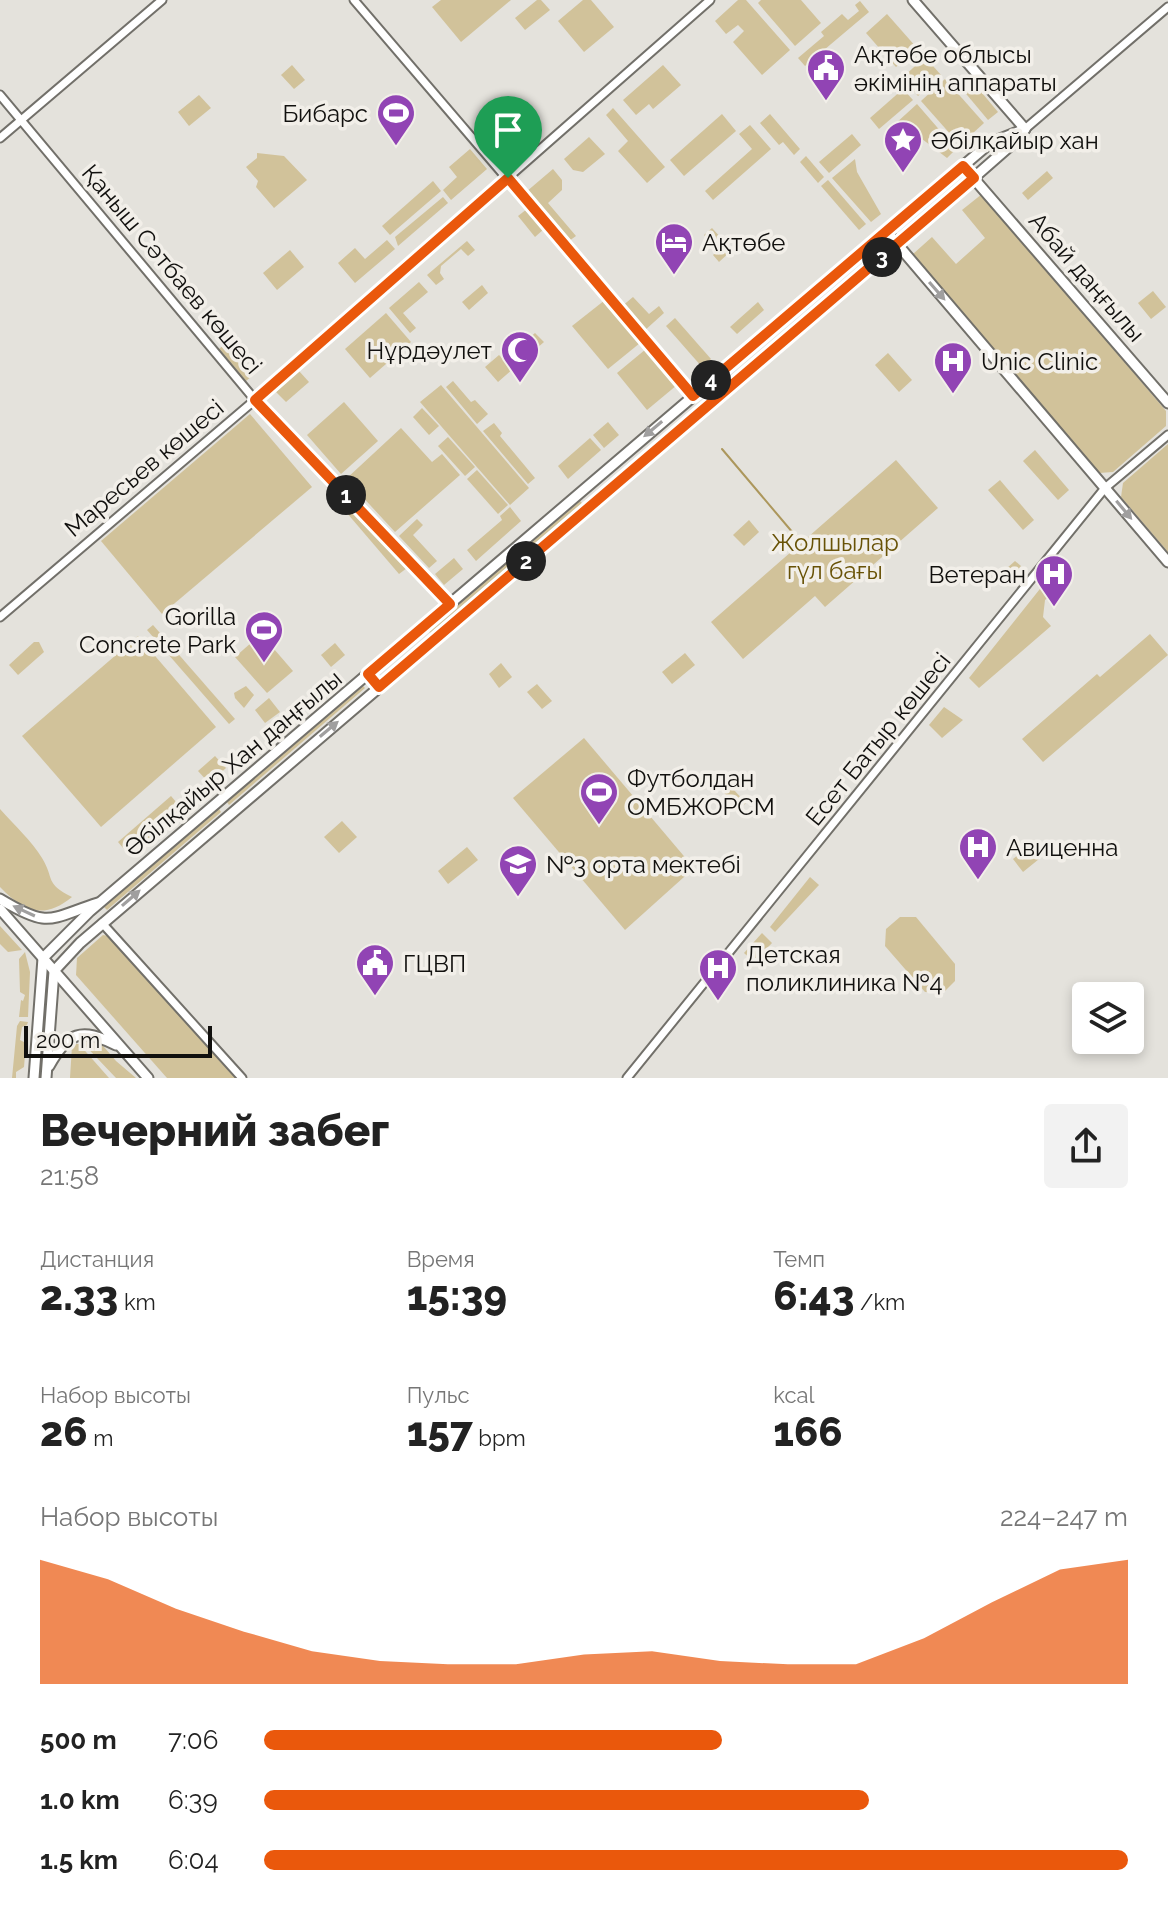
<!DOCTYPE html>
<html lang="ru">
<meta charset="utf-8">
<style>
body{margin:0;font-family:Raleway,sans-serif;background:#f2f2f2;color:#222;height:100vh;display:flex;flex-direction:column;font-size:30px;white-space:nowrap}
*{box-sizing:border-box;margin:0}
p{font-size:26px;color:#767676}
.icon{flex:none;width:44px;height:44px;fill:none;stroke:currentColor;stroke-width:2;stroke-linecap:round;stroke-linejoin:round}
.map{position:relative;height:1078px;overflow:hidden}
.sheet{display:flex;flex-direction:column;background:#fff;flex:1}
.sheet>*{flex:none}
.buttons{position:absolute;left:1072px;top:982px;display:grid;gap:16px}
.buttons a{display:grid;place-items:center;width:72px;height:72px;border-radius:8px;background:#fff;box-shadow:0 4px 12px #0003;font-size:40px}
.scale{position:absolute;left:24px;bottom:20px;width:188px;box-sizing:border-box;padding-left:8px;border:4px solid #11100e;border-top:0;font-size:22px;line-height:28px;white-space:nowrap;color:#11100e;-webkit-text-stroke:6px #f2efe9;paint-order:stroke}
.pin{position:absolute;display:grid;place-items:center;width:68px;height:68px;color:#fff;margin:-82px -34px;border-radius:50% 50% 50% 0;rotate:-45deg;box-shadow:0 0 8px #0007}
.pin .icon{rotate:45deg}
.km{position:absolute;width:40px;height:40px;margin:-20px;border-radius:50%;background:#222;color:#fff;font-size:22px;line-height:40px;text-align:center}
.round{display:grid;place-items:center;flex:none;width:84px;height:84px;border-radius:8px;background:#f2f2f2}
.summary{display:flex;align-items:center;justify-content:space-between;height:136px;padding:0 40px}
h1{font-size:44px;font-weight:800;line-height:60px}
.figures{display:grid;grid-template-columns:repeat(3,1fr);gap:12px;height:136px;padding:8px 40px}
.figures div{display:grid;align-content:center}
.figures b{font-size:40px;font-weight:800}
.figures small{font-size:22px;font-weight:400}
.figures p{font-size:22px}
.chart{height:224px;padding:16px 40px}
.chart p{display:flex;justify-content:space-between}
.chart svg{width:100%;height:144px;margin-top:8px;fill:#ea580c;opacity:.7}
ul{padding:0 40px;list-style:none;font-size:26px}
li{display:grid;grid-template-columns:128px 96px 1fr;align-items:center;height:60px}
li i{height:20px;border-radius:10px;background:#ea580c}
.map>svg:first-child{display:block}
.green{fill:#d1c29a}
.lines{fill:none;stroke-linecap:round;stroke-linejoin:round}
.stream{stroke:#ac975c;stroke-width:2}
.minor-casing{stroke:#72706a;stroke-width:11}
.major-casing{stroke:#72706a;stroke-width:13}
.minor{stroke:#fff;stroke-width:7}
.major{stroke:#fff;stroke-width:9}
.oneway{fill:#a09f9f}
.route-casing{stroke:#fff;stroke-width:16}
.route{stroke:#ea580c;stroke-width:10}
.labels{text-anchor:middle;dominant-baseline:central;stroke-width:7;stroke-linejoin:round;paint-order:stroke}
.poi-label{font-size:24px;fill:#11100e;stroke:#f2efe9;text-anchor:start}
.street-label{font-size:24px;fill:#11100e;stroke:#f2efe9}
.park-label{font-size:24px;fill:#685206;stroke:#f2efe9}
</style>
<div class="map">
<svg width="1168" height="1078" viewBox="0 0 1168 1078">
<rect width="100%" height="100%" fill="#e4e2dc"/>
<g class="green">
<polygon points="441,0 511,0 461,42 432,7"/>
<polygon points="537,0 541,0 550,10 525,30 515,18"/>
<polygon points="583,0 591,0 614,27 584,52 558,21"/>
<polygon points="738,0 746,0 790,50 762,75 733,42 744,31 738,25 726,34 715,21"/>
<polygon points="761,0 801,0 821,23 795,46 758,3"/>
<polygon points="860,1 869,12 805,66 798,58 824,36 821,32 842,14 848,20 859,11 855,5"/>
<polygon points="887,14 917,48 896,67 866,33"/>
<polygon points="925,57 941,75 918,96 902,78"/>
<polygon points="292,65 305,80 294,89 281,75"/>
<polygon points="663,65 681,85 653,109 649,104 636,115 623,100"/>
<polygon points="967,75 998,112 988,120 957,83"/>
<polygon points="945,79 984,123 960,145 921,101"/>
<polygon points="903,89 913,100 879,129 870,118"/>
<polygon points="199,95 211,108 189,126 178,112"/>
<polygon points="917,104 956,149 947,158 905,126 895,124"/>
<polygon points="613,108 665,167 647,183 618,151 628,141 606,115"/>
<polygon points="722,114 736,131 684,176 670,160"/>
<polygon points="770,114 800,149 794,155 783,142 779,145 760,123"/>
<polygon points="750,125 771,149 713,200 705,191 752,149 739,134"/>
<polygon points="852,134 861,145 829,173 819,162"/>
<polygon points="589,137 605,154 583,172 573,170 564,159"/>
<polygon points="470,149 487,169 451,200 443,190 457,177 449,167"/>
<polygon points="257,153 284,156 307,180 274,208 256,187 258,181 246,167 257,158"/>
<polygon points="806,156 824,177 818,183 800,162"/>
<polygon points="855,159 857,172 881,214 871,222 832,178"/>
<polygon points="553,169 562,180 562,190 548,203 576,236 569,241 526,192"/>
<polygon points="1047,171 1053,178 1028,200 1022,193"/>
<polygon points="828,180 866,224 859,230 821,186"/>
<polygon points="433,181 441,191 390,235 382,226"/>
<polygon points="982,194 1166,411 1166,426 1113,472 1099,473 913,254 932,237 956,264 985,238 962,210"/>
<polygon points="443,197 448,203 398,246 395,237"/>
<polygon points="527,209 544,229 535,237 518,216"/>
<polygon points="712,228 732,250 719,262 713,255 718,250 704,235"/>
<polygon points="387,240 395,249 355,283 338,263 355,248 365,259"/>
<polygon points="467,241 475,250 468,256 461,249 441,266 440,273 444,279 436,285 427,275"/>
<polygon points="290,250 304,267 277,290 263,273"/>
<polygon points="419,282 428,292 403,313 416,328 410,333 389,308"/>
<polygon points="482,285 488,293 469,310 462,302"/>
<polygon points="1153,291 1166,307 1151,319 1138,303"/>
<polygon points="633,297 649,314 659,306 664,313 643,332 621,307"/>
<polygon points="605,300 640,343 608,369 572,326"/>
<polygon points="758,302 764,310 737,334 730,327"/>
<polygon points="386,313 411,342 370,378 345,349"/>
<polygon points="675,318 711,359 702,367 666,326"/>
<polygon points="535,333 544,342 498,382 485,367 499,355 504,360"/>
<polygon points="225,344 252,376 246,381 219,349"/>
<polygon points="646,349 677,385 647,410 617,373"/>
<polygon points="888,353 912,380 899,392 875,365"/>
<polygon points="299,371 309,382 286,402 276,392"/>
<polygon points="453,381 471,402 475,400 488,414 477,424 446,387"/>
<polygon points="441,385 529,488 510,505 420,402"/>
<polygon points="344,402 378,441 341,474 307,435"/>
<polygon points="422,408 439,426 429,435 413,417"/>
<polygon points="250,414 312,487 162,614 101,541"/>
<polygon points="608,422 619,435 604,448 593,435"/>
<polygon points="494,423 502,433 500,436 535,478 528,484 483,431"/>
<polygon points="401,428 432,462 442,454 460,475 395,532 346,479"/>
<polygon points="448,437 475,467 465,476 438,446"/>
<polygon points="590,438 601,450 568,479 558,466"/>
<polygon points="1168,444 1168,552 1121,497 1123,483"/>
<polygon points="1035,450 1069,490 1058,500 1023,461"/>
<polygon points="896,460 938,508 825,607 815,596 743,659 711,622"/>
<polygon points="477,470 508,505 498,514 467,479"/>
<polygon points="1000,480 1034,520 1023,530 988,490"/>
<polygon points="332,489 407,568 399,574 329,492"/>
<polygon points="580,501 583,504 430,633 428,630"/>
<polygon points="510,507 521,521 476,561 467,550 502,520 500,516"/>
<polygon points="417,519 423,525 413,535 437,561 429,568 399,536"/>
<polygon points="749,520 759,532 744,546 733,535"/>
<polygon points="454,558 463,569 444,585 435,574"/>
<polygon points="1015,561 1021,566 1005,586 997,577"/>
<polygon points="1051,575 1061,586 1045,600 1043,617 1051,626 979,688 969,678"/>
<polygon points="153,625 235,719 229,724 147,630"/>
<polygon points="261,634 293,671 267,693 235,657"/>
<polygon points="1150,634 1168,655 1043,762 1022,739 1097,674 1100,677"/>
<polygon points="138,636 216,727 101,827 22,736"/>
<polygon points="34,642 39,642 44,652 18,675 9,665"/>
<polygon points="335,643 345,655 331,667 321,655"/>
<polygon points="685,653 695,665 672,684 662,672"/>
<polygon points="501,663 512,677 499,688 489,674"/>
<polygon points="537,684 552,701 542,709 527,692"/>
<polygon points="246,686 254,695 244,708 235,698 234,693"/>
<polygon points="363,686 365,688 229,805 227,802"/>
<polygon points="269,698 280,712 265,723 255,710"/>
<polygon points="944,707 963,720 942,738 929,725"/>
<polygon points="584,738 694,868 625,930 513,798"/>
<polygon points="215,756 226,768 209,783 198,771"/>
<polygon points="722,777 746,803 739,809 715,783"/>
<polygon points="171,796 182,809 129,855 118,842"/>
<path d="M0,809C14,825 32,841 42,858C55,879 44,883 72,897C44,920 24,912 0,887Z"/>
<polygon points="219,809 221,812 107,910 104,907"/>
<polygon points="342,821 357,837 339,853 324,837"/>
<polygon points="1034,842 1044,855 1023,872 1013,859"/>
<polygon points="467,847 478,860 448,884 438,871"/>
<polygon points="810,877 819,885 775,932 770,927"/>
<polygon points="900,917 916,917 955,964 955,981 943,993 925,992 885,946 886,929"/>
<polygon points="0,926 22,950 8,952 0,944"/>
<polygon points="762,933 772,943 754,962 744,953"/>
<polygon points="103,935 108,936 237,1078 167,1078 76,975 77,958"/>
<polygon points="25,952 30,972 28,1017 19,1017 21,1000 23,1001 25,995 20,992 19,959"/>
<polygon points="20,1021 28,1022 27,1025 22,1027 20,1040 26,1043 24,1067 16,1072 16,1078 12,1078 17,1026"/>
<polygon points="78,1038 99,1041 116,1061 136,1078 116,1078"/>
<polygon points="76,1044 79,1044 109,1078 70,1078 72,1046"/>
</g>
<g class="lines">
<polyline class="stream" points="722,449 799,540"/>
<defs>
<g id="minor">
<polyline points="354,0 693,396"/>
<polyline points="0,95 255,400 450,604"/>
<polyline points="1025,129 1168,7"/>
<polyline points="0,138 162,0"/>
<polyline points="0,617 255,400 710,0"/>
<polyline points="102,923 242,1078"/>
<polyline points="627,1078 1105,488 1168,435"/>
</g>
<g id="major">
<polyline points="913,0 1025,129"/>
<polyline points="963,166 1168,403"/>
<polyline points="886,231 1168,562"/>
<path d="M0,899C50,929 48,919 98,903"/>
<polyline points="0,909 148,1078"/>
<path d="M49,1066C68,1032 81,1027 116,1045"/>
<polyline points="34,1078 43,958 90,911 990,143 1025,129"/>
<polyline points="46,1078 54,971 80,943 897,245 1011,145 1022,132"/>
</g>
</defs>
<use href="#minor" class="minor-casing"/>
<use href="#major" class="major-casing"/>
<use href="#minor" class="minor"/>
<use href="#major" class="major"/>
</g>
<defs><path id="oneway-solid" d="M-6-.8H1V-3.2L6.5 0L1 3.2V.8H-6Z" transform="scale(2)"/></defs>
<g class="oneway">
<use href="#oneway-solid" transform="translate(937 291) rotate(49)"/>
<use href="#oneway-solid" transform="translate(653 429) rotate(140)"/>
<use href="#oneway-solid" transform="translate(1124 510) rotate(50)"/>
<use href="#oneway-solid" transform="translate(329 729) rotate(-40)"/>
<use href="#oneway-solid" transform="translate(131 898) rotate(-41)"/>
<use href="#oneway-solid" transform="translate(24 911) rotate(-155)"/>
</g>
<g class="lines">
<defs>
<polygon id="route" points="963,166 974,178 379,687 368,674 450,604 255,400 508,178 693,396"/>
</defs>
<use href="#route" class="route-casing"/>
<use href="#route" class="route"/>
</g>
<defs>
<symbol id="civic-pin" viewBox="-11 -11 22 30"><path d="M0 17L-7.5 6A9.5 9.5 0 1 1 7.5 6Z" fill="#9144b4" stroke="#f2efe9"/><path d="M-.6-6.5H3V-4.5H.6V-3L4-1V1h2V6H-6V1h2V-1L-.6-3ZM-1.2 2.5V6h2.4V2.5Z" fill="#fff"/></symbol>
<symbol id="stadium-pin" viewBox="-11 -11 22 30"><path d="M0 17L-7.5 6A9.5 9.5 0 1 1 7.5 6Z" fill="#9144b4" stroke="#f2efe9"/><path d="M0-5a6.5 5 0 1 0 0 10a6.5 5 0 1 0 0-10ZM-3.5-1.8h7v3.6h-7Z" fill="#fff"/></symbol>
<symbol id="sight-pin" viewBox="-11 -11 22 30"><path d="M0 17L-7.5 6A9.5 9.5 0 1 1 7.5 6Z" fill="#9144b4" stroke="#f2efe9"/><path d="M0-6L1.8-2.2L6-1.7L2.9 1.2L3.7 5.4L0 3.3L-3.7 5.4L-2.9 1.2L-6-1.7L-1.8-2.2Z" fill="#fff"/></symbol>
<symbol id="hotel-pin" viewBox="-11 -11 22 30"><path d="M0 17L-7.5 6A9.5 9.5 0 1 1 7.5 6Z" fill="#9144b4" stroke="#f2efe9"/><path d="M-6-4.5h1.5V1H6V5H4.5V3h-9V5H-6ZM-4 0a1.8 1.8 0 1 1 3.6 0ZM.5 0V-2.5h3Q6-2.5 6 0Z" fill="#fff"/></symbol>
<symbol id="mosque-pin" viewBox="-11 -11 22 30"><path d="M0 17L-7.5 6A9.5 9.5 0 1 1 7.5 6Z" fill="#9144b4" stroke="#f2efe9"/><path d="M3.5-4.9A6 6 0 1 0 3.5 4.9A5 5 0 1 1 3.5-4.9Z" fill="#fff"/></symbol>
<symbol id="hospital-pin" viewBox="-11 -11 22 30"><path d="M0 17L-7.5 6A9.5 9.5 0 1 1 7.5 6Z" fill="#9144b4" stroke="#f2efe9"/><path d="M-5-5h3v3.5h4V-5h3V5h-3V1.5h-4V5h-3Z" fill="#fff"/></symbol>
<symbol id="school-pin" viewBox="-11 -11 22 30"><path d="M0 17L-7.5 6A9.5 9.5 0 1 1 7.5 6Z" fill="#9144b4" stroke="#f2efe9"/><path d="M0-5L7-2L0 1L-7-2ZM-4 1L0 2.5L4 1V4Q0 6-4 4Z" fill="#fff"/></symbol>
</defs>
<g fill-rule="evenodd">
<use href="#civic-pin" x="804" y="46" width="44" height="60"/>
<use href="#stadium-pin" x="374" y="91" width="44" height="60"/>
<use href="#sight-pin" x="881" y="118" width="44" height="60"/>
<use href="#hotel-pin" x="652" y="220" width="44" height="60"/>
<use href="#mosque-pin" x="498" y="328" width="44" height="60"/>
<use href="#hospital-pin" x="931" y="339" width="44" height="60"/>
<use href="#hospital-pin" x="1032" y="552" width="44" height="60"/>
<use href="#stadium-pin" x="242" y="608" width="44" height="60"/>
<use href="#stadium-pin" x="577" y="770" width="44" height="60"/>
<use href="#hospital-pin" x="956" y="825" width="44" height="60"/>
<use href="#school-pin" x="496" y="842" width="44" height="60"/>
<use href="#civic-pin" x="353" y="941" width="44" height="60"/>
<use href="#hospital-pin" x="696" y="946" width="44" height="60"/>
</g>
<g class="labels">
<g class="poi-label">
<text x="854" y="54">Ақтөбе облысы<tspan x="854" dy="28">әкімінің аппараты</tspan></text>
<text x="368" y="113" text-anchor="end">Бибарс</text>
<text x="931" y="140">Әбілқайыр хан</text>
<text x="702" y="242">Ақтөбе</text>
<text x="492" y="350" text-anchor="end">Нұрдәулет</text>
<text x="981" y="361">Unic Clinic</text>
<text x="1026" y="574" text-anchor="end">Ветеран</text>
<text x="236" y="616" text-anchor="end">Gorilla<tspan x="236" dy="28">Concrete Park</tspan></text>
<text x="627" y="778">Футболдан<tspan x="627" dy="28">ОМБЖОРСМ</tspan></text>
<text x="1006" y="847">Авиценна</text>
<text x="546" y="864">№3 орта мектебі</text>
<text x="746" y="954">Детская<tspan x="746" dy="28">поликлиника №4</tspan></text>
<text x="403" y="963">ГЦВП</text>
</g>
<g class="street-label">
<text transform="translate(172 269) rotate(50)">Қаныш Сәтбаев көшесі</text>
<text transform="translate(1087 277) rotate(49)">Абай даңғылы</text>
<text transform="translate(144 468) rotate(-40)">Маресьев көшесі</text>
<text transform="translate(878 739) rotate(-51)">Есет Батыр көшесі</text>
<text transform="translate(233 763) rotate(-40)">Әбілқайыр Хан даңғылы</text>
</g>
<g class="park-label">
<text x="835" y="542">Жолшылар<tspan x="835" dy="28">гүл бағы</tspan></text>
</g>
</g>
</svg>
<div class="buttons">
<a><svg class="icon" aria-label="layers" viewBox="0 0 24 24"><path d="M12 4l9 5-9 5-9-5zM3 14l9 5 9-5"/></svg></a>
</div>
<div class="scale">200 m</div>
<div class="pin" style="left:508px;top:178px;background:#1e9e55"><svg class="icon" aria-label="arrive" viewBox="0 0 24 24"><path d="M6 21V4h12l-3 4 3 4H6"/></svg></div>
<b class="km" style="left:346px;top:495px">1</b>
<b class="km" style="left:526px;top:561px">2</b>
<b class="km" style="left:882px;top:257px">3</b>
<b class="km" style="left:711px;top:380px">4</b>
</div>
<section class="sheet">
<div class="summary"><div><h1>Вечерний забег</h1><p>21:58</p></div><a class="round"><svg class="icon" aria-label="share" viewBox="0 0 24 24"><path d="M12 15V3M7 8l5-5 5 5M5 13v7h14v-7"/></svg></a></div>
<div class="figures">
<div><p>Дистанция</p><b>2.33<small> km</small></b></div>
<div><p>Время</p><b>15:39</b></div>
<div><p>Темп</p><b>6:43<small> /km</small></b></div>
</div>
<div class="figures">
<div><p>Набор высоты</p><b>26<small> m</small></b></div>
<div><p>Пульс</p><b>157<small> bpm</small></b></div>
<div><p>kcal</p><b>166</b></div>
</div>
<div class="chart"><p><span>Набор высоты</span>224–247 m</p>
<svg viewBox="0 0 160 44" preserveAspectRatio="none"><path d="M0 44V6L10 12L20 21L30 28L40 34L50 37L60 38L70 38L80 35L90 34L100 37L110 38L120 38L130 30L140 19L150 9L160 6V44z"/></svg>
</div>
<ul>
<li><b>500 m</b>7:06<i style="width:53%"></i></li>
<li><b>1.0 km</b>6:39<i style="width:70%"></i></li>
<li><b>1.5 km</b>6:04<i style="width:100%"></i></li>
</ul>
</section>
